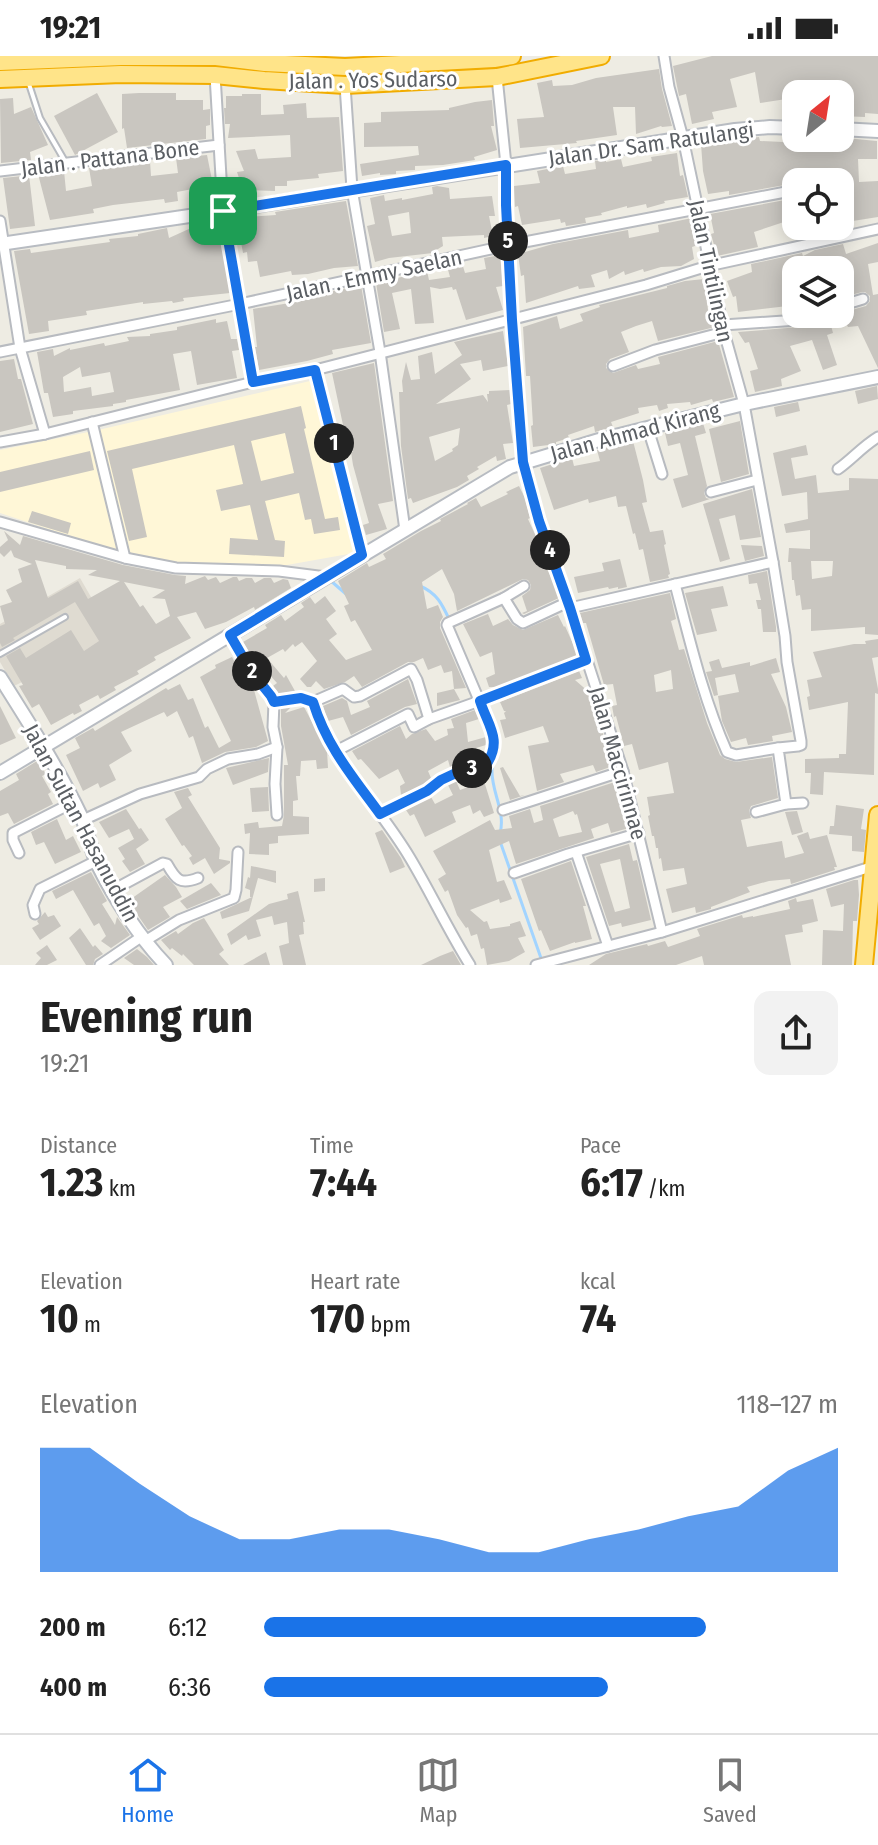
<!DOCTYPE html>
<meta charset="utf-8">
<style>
body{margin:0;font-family:"Fira Sans Condensed",sans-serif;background:#f2f2f2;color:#222;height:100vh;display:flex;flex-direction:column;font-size:30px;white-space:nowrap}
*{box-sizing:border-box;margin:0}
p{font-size:26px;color:#767676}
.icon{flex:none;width:44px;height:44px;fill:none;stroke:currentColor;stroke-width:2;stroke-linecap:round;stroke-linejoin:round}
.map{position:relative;height:909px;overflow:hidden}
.details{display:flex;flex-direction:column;background:#fff;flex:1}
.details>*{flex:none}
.needle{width:52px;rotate:30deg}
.controls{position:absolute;left:782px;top:24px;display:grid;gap:16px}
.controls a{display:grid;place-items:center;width:72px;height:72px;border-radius:16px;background:#fff;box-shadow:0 4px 20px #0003;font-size:40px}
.pin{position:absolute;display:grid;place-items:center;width:68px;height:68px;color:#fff;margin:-34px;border-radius:16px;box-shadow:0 4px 12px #0006}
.km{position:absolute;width:40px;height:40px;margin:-20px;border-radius:50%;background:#222;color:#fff;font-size:22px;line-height:40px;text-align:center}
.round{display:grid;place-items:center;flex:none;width:84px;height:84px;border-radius:16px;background:#f2f2f2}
.head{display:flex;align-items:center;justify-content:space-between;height:136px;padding:0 40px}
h1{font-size:44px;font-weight:700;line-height:60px}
.metrics{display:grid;grid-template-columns:repeat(3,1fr);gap:12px;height:136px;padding:8px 40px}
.metrics div{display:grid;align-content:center}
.metrics b{font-size:40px;font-weight:700}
.metrics small{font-size:22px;font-weight:400}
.metrics p{font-size:22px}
.chart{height:224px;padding:16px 40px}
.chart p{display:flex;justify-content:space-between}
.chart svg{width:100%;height:144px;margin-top:8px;fill:#1a73e8;opacity:.7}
ul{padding:0 40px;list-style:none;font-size:26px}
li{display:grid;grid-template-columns:128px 96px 1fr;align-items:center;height:60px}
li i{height:20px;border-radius:10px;background:#1a73e8}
.status{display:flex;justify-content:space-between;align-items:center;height:56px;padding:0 40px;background:#fff;direction:ltr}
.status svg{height:22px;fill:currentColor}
.menu{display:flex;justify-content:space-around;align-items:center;height:112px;border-top:2px solid #e0e0e0;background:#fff;font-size:22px;color:#767676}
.menu a{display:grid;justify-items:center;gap:4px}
.menu .current{color:#1a73e8}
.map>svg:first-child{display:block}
.commercial{fill:#fff7d7}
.education{fill:#dfdbd1}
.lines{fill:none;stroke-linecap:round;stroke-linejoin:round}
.stream{stroke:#a2d4ff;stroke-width:3}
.building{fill:#c9c6c0;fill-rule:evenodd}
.lane-casing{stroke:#b8bbc0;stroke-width:8}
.street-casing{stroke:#b8bbc0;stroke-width:13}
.secondary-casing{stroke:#b8bcc2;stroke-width:16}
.highway-casing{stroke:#f1ac00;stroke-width:20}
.lane{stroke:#fff;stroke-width:4}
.street{stroke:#fff;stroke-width:9}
.secondary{stroke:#fff;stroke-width:12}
.highway{stroke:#ffe489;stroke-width:16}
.route-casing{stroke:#fff;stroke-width:16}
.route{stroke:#1a73e8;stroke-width:10}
.labels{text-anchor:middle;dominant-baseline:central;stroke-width:6;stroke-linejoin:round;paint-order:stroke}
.street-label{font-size:22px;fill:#5b5f64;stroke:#fff}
</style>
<div class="status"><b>19:21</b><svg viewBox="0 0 49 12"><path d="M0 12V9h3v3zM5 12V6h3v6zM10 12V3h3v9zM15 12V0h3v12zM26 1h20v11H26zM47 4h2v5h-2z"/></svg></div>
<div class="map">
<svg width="878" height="909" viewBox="0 0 878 909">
<rect width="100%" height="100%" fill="#eeece3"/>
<polygon class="commercial" points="310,325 354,497 287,509 173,507 127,499 0,457 0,394 98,374"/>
<polygon class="education" points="80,522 117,586 73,601 14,630 0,606 0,568"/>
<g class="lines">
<g class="stream">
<polyline points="331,525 346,538"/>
<path d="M420,530C437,537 442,548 450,565"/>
<polyline points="472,616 480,635"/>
<path d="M496,683C501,696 493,702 492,714C491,735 506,756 500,777"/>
<polyline points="501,788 542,905"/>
</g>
</g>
<g class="building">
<polygon points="712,0 878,0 878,58 865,57 865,61 840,60 840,38 796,38 796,60 786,60 786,43 760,47 755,16 730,23 737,51 712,56 714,63 692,68 686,38 679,40 673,10"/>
<polygon points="659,13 662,33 672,70 662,71 661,70 636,78 635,51 613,51 617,79 576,85 577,87 520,92 517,63 544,61 537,27 552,24 553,30 572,29 596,22"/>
<polygon points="97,37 118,76 75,99 54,60"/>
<polygon points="139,37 176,37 176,44 203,44 203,54 210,53 210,69 206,70 206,83 127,92 124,72 122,73 122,38"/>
<polygon points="242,38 261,38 261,59 284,58 283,49 306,47 307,62 339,61 343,115 318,118 319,122 287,125 287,130 275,130 275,135 243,134 237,116 244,115 236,95 255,93 258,103 291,101 290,79 228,82 230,68 225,68 224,52 226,52 226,40 242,40"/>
<polygon points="13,42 14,58 31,51 48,89 30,96 31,104 1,107 0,43"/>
<polygon points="492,44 494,70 491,70 497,94 474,101 475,104 443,109 415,110 415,114 396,115 396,118 380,119 380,117 362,120 360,108 419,99 418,90 364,91 364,67 381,66 381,56 449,54 449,52 475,46"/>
<polygon points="759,81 760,85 783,86 815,84 815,82 834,87 834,84 845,84 845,82 877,85 877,103 858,103 859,126 878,125 878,161 840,167 840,136 848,134 851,129 850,124 845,121 824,123 823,118 807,118 807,123 796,123 796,127 729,139 729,135 708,138 703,115 701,88"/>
<polygon points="677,97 680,120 683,119 688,141 664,145 665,147 647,152 646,148 627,152 627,150 601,157 602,159 585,162 586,167 566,170 565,166 561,167 560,163 522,169 518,150 515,151 514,130 540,127 537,115 563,110 565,118 596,113 595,105 606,104 606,106 621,103 623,111 652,105 651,101"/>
<polygon points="207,99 213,129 177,136 178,145 165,147 164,143 113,149 93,153 94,157 50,164 38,118 64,115 66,135 92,130 89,112 150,105 151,120 178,117 176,102"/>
<polygon points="29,119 35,170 10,173 3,122 32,119"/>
<path d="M437,130L449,132L450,143L492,140L495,160H489L493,180L484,182V179L442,181L443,190L433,196V197L389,202L375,206L367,170L375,168L370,142L384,139L385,145L402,142V144L433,138L432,131ZM409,156L411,177L392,180L388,160Z"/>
<polygon points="796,142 796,162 754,176 758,191 717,200 711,178 714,177 710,158"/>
<polygon points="346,145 358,210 334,212 308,218 292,219 291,215 260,221 257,205 248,206 247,196 243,197 241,186 246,186 244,161 276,159 275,156"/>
<polygon points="692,162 698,189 692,191 694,203 681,210 661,211 644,216 643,213 625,219 624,215 609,223 607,214 591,219 595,231 579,233 578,230 526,247 524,219 521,220 518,198 553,188 628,174 629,182 659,176 658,169"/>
<polygon points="218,169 230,237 183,242 184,245 173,247 172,245 143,248 143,246 86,255 87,259 48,265 49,275 29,278 14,195 30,193 31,197 110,186 109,183 138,180 138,178 167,172 169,182 191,172"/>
<polygon points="878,187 878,206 868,208 873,239 878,238 878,312 858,270 848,271 841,257 866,250 870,245 870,240 865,236 862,236 840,242 840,214 796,214 796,249 738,256 736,240 733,241 727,225 752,216 751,208 802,197 803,200 815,194 843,188 846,198"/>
<polygon points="500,199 503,230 496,231 503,254 466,264 456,233 453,234 452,231 440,233 430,231 434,267 415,268 411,233 392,237 400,273 384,276 376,227 427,215 429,224 450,221 447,210 462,207 465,217 486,213 484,202"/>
<polygon points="704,223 708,254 715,271 658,285 652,265 636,270 621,276 629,296 610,303 606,308 606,312 613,317 636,309 638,313 660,308 658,301 718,285 734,341 713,346 712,343 691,349 690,346 667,348 668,352 659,355 657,349 638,352 639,357 611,366 613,371 595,376 594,370 568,379 569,382 556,386 556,388 533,391 531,370 533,369 530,320 526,320 523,271 557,260 560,273 583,265 580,258 600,251 599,249 667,232 667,230 685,225"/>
<polygon points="361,229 371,287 332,294 333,298 307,305 259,314 255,291 257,291 253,253 296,246 295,244 315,241 315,239"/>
<polygon points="822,258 828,258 833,277 827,279 837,309 823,314 812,284 790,290 801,315 781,323 782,330 755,336 750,315 758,313 749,286 745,287 738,276 800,271 818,265"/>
<path d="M216,263V267L227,265L231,283H237L239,294L232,295L237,322L197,329L191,295L173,298L180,334L126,344V346L113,348V350L73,355V358L53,361L48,337H44L37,296L53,293L54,300L70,292V294L104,287L105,290L129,285L127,281L150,280V278L177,274V271ZM80,311L82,321L110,316L114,336L92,340L91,331L64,336L63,321Z"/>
<path d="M503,275L508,310L483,315L481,304L460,308L471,323L436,348L483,339L488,346L487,338H489V335L510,334L511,348L507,349L513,387L503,388L506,403L497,405L496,400L477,411L479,413L467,420L469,424L457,431L413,447L411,442L408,443L401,390L399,336H403L402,325L406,306L411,324L420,323L418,300L432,296L435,318L462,299L454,286ZM460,372L458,389L452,393L453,395L435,405L429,381Z"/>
<polygon points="14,303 18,323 21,323 33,368 0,376 0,305"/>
<polygon points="374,307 393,445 378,448 387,473 366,479 363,469 369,467 353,409 351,396 353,396 343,369 332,317"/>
<polygon points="877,330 878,343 858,348 855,335"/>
<polygon points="798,346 800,355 776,361 774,351"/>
<path d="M301,350L306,372L304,373L325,463L338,461L340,474L314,478L311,463L305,464L299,437L265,445L275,484L285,485L284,501L229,498L230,482L258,484L250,449L221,455L216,434L243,428L234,389L132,413L147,481L129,485L107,395ZM285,377L294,417L261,425L251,385Z"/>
<polygon points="740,365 749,418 721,426 709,373"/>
<polygon points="703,367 706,377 695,380 707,430 704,437 706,442 710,443 682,452 673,423 688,419 680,387 668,390 665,377"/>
<polygon points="633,385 643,424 647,446 642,447 650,476 663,474 666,488 664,489 670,518 668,519 669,522 650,526 643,493 639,494 635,477 633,478 626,450 618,451 616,440 589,447 588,443 554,454 540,412 572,402 574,410 600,405 597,394"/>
<path d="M806,389L808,399L791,402L795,423L816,419L818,437L849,434V422L878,423V579L865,578V571L811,575V553L802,554L800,539L796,540L794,524H792L791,506H788L789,492L810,493V474L786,477L784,468L808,463L807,436L782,440L773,397ZM811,505H833L832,520L812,523Z"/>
<polygon points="90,395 94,414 0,436 0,416"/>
<polygon points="519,430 525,442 530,462 528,463 539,487 535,489 550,519 559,542 524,558 522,557 527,555 522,540 530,534 531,529 528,524 523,523 457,555 454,538 442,513 422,526 427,553 438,549 443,561 440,566 440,572 466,632 454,633 452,615 444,617 441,609 428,614 423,602 414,606 408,606 362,631 354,620 345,626 324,633 316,625 311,631 307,631 300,623 317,605 302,586 295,591 293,588 285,596 283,593 267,602 284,622 286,619 295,635 278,638 273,630 277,627 259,607 256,608 243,586 267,572 265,569 281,559 285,565 304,551 301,547 310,541 315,548 325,540 336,555 326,563 337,578 329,584 346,604 372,594 355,564 351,566 344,550 349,548 338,525 367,507 369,511 386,503 383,498 421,475 441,465 440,463 468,448 467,447 476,442 481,451 508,438 506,436"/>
<polygon points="752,433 761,481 740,484 735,459 719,463 730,503 720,506 703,448"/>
<polygon points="32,455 71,467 68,478 28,466"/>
<path d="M4,475L20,489L23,480L123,509L175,519L186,520L185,528L205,520L208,524L216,521L220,527L233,521H237L239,525L246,522H252L255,527L264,522H271L274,527L283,523L288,524L291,532L255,554L254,551L226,566L205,573L196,556L177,561L191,582L154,601L156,604L137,615L139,618L114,631L116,634L100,643L98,639L79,649L82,655L74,659L73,657L51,669L39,648L32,652L19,630L23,629L6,600L20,592L26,602L71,574L84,595L99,585L75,546L13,582L15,584L2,591L0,587V570L5,568L0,550L12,546L6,534L22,526L18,513L32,508L14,501L11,494L4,501L0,497V491L8,484ZM35,504L66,510V513L97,514L88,519L120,525L88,543L78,525L48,542ZM124,526L165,534L152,542L165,543L170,560L156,568L143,549L140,551Z"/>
<polygon points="741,489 762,490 764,500 745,505"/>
<polygon points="620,503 627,531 618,533 618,531 609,533 608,531 578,537 574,521 604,515 602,507"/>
<polygon points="767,515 776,571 776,576 763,576 761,553 758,553 756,544 761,544 757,527 749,528 748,519"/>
<polygon points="723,530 728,550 711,553 717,575 697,579 685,537"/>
<path d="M670,537L676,563L671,565L679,594L684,593L707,667L720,699L725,703L736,706L772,701L778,742L751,750L749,755L751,762L741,764L747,791L782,785L785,802L804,797L797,780L808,776L810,783L827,779L837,811H834L835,814L791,828L790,823L769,825L747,831L750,836L711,851V853L696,857L695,851L672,857L666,833L687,828L684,812L663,815L661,802L659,803L658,792H656L654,780H652L648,760L650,759L647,741L674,737L668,706L639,714L632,688L624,690L616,660L614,661L612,650L617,649L613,628L604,629L586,567H583L580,557ZM671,614L673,633L656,636L654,619Z"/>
<polygon points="488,558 493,570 508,563 513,569 523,574 558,559 564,571 565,570 578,599 527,620 497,631 489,631 486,622 495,618 492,596 480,601 463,568"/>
<polygon points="878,583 878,601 872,602 878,633 878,638 875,637 874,719 824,716 823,739 810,738 811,717 805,717 805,703 839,702 839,698 846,698 848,646 809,654 807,641 810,640 807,624 822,621 813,596 854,588 866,588 865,585"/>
<polygon points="232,601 247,630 252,629 254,634 268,685 256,691 225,696 202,707 193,680 189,682 177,655 167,661 164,656 121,676 132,695 109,709 116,724 100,732 98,727 83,735 66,699 80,692 75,682 93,672 95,675 166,632 168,634 180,628 188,644 193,642 205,672 208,670 219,692 231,685 200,621 216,612 215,609"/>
<polygon points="776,602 780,616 771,618 786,651 792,676 772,680 773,685 748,689 746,682 731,686 722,665 718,640 739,636 735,618 715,622 718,639 714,640 706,616 712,615 709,606 719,603 722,612 750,606 750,610"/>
<polygon points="579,615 582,622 575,624 590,637 613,710 596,716 593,709 560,718 564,726 537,735 528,690 549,686 543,670 505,682 500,664 506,663 504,657 506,655 504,655 500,646"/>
<polygon points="408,623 417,648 405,651 351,679 343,661 328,665 323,650 342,642 347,645 351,659 370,651 367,645"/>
<polygon points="454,633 460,644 437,650 437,637"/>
<polygon points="0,650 16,682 0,689"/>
<polygon points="291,651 285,657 304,651 327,694 328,712 317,713 316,704 301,705 300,720 296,720 298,744 293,745 293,760 309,761 309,778 278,780 278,787 269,788 269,799 249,798 250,777 245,778 244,768 258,766 259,772 282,770 284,759 284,709 288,709 281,670 281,652"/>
<polygon points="475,654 479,663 466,667 468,686 486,681 486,689 476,692 477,694 459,705 460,708 450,711 448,704 428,715 431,722 423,729 401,739 400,730 405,727 398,713 379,723 361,703 358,704 352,695 400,670 406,683 412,678 426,673 435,685 448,679 447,673 454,672 451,663"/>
<polygon points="269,702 268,716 233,729 226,712"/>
<polygon points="37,705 46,718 42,720 51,736 48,738 53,748 14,768 8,757 0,760 0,735 19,724 16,718"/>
<polygon points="503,711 520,740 525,739 510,744 500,712"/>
<polygon points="456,725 460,734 484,725 494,757 484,761 480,754 473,758 470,749 452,756 456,766 425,781 414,758 410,760 406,754 431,741 435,748 453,739 448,729"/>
<path d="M618,725L629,772L611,777L608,767L591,773L594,782L516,808L509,785L489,794L497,826L504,824L512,843L500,847L499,843L470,854L484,866L487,865L490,873L510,870V868L520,865L526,880L518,882L525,896L509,905L487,909L484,892L481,893L477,878L471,880L468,871L466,872L457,859L448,834L445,836L438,823L446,818L433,795L490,764L495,774L512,772L509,760L530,753L534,767L543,764L540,750ZM573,755L575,759L577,758L582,776L559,781L553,763Z"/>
<polygon points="268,731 269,755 252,756 250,732"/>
<polygon points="188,732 192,739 188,741 220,792 219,803 230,805 230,807 214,818 205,802 193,809 189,802 192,800 184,789 182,790 165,763 182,752 174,736"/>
<polygon points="836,749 864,753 861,773 866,774 864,796 852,795 852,780 829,778 830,770 834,770"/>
<polygon points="126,753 139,773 141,772 149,784 136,793 145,808 130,816 122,805 125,803 118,792 134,783 129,773 109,782 99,766"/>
<polygon points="797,755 803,776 792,779 785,756"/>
<polygon points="57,763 66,784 73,780 81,796 55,808 44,786 36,789 31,776"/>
<polygon points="382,774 401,802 405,811 390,817 375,777"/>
<path d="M629,788L633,805L637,804L651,864L622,871L621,867L609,870L586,801ZM620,803L630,852L615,856L600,808Z"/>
<polygon points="571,805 586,850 583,850 592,883 575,887 575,886 550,895 541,874 539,875 521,823"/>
<polygon points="251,810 276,815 276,827 258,822 249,855 222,863 220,856 252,841 250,841 250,834 245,832 248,821 250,822"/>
<polygon points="91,816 107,845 102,848 115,869 117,861 130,879 111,892 101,885 106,880 99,867 94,870 73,834 56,843 52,835"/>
<polygon points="165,819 176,831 182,841 163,851 170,861 148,874 128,845"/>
<polygon points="325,822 325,835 314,836 314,823"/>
<polygon points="854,824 858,824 859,839 857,865 853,865 852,909 822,909 823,874 843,875 844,848 831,851 826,833"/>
<polygon points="211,827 221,839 187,853 180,845"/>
<polygon points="298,835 305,866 303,866 304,878 299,879 306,909 283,909 279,890 289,887 287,866 274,869 272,860 256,864 261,880 248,884 246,879 231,889 227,878 269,848 288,843 287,838"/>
<polygon points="796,842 797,846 813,843 818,865 802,869 803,876 785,879 791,909 704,909 702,900 676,909 589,909 606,898 647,888 648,890 665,885 668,891 700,880 697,873 742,859 743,862 753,860 753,861 790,853 788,845"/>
<polygon points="45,856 48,861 54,859 61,870 40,884 32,872 39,868 37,865"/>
<polygon points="204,862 224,894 219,898 229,909 194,909 183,898 182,900 172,892 170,894 161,884 176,875 178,878 193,867"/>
<polygon points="80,872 93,891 95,889 103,898 95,903 93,909 86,909 69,882"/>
<polygon points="47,889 57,904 47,909 35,909 41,902 36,897"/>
<polygon points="137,893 147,901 154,909 134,909 124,902"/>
<polygon points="453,895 461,909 421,909 440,900"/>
<polygon points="266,896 270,909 243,909"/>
</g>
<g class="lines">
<defs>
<g id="lane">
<polyline points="28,25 40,62 66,107"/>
<polyline points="0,598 65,561"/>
</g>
<g id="street">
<polyline points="664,0 669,31 683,82 724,276 744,348 773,506 785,580 787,606 801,685 801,689 798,690 778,692 786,748 756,756"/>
<polyline points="215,19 223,155 253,326"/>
<polyline points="497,21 506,109 506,149 512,264 523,406 539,465 570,552 623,715 662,876"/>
<polyline points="345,29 352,133 380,296 405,474"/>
<polyline points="0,115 219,89"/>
<polyline points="840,128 844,128"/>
<polyline points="0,165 20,292 45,378"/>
<polyline points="840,250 863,243"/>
<polyline points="723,269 798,264 815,258"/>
<polyline points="0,296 240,248 509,189 796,134"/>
<polyline points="613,310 655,294 724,276"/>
<polyline points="315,314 362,499"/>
<polyline points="92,366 125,502"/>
<polyline points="648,373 662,418"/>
<polyline points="0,386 45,378 253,326 315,314 646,229 708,210 878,173"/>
<path d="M838,413C852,403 863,390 878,381"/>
<polyline points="711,436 757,424"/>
<polyline points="0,466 125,502 176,512 279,515 326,521"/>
<path d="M675,528C690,585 703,642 727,696L736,699L778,692"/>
<polyline points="504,542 524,530"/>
<polyline points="570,552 773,506"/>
<path d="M230,579L251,615L271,640L274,646L301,642L313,646C332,706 378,748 410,802C431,837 448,874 470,909"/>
<polyline points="274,646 273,671 277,691 275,728 277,759"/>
<polyline points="313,646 343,633 354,641 360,640 411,613 417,624 429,663"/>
<polyline points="334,696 408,658 414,671 429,663 530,627 586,604"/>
<polyline points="786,748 803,747"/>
<polyline points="503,754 623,715"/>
<polyline points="380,758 427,735 441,724 458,716 486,709 493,695 493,677 447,569 448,567 504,542 517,563 523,567 568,546"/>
<polyline points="83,764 140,738 199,721 207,713 228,703 258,698 277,691"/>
<polyline points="576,796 608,890"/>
<polyline points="19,797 13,784 13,777 74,746"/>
<polyline points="514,817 568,798 639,777"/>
<path d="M113,834L163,807L167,808C176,824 180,829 198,822"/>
<polyline points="35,858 33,849 40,833 96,805"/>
<polyline points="145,885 179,864 234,842 236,834 238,796"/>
<polyline points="100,909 141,881"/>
<polyline points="536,909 662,876 874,810"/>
</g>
<g id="secondary">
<polyline points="840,73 878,75"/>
<polyline points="0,188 223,155 735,74 770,71 796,72"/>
<path d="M0,621C29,667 58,712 81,760C88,775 90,792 97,807C114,842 139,881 166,909"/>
<polyline points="0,717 510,411 599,384 744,348 878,321"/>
</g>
<g id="highway">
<polyline points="0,6 121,1 216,1 265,7 345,11 494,3 512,0"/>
<polyline points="0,23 121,18 215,19 264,24 345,29 497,21 601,0"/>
<polyline points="864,909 878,759"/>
</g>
</defs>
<use href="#lane" class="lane-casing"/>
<use href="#street" class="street-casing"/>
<use href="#secondary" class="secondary-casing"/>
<use href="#highway" class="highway-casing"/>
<use href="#lane" class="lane"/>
<use href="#street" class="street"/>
<use href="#secondary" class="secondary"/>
<use href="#highway" class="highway"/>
</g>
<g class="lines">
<defs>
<path id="route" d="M506,109V149L512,264L523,406L539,465L570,552L586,604L480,645C488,670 503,684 486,709L458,716L441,724L427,735L380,758C353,721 327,691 313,646L301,642L274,646L271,640L251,615L230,579L362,499L315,314L253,326L223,155Z"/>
</defs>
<use href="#route" class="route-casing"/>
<use href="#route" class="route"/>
</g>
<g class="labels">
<g class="street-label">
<text transform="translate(373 24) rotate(-1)">Jalan . Yos Sudarso</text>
<text transform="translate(651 88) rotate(-8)">Jalan Dr. Sam Ratulangi</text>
<text transform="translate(110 102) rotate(-7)">Jalan . Pattana Bone</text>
<text transform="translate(711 215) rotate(78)">Jalan Tintilingan</text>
<text transform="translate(374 219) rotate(-12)">Jalan . Emmy Saelan</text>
<text transform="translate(635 376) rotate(-15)">Jalan Ahmad Kirang</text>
<text transform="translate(618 707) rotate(74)">Jalan Maccirinnae</text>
<text transform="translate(81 767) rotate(62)">Jalan Sultan Hasanuddin</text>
</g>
</g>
</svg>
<div class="controls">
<a><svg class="needle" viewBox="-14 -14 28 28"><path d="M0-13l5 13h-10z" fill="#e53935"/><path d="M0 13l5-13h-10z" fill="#767676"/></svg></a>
<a><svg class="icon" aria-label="locate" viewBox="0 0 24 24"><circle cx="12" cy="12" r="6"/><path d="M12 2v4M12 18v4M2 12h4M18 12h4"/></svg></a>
<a><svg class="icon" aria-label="layers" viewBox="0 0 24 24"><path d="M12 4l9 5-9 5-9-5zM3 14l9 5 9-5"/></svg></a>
</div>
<div class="pin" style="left:223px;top:155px;background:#1e9e55"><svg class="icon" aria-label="arrive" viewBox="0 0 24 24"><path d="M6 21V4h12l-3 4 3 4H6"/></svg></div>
<b class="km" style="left:334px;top:387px">1</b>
<b class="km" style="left:252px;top:615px">2</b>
<b class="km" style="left:472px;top:712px">3</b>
<b class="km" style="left:550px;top:494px">4</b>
<b class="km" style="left:508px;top:185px">5</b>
</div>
<section class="details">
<div class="head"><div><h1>Evening run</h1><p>19:21</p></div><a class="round"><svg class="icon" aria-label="share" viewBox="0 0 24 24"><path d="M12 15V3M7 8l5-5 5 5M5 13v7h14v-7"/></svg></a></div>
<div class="metrics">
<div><p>Distance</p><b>1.23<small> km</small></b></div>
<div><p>Time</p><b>7:44</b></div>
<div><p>Pace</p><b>6:17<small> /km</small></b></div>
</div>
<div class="metrics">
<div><p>Elevation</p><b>10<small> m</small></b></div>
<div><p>Heart rate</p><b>170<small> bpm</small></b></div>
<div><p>kcal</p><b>74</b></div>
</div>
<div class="chart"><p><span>Elevation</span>118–127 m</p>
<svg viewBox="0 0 160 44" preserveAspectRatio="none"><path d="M0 44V6L10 6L20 17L30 27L40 34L50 34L60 31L70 31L80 34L90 38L100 38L110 34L120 31L130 27L140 24L150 13L160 6V44z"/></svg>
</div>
<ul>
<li><b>200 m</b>6:12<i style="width:77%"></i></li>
<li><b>400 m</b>6:36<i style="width:60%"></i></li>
</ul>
</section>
<nav class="menu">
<a class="current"><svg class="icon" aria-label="home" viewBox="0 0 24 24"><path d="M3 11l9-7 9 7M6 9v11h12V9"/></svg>Home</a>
<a><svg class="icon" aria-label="map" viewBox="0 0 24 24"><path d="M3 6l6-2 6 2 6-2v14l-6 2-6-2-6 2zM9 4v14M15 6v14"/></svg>Map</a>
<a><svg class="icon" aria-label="saved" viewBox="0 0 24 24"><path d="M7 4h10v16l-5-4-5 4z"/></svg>Saved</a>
</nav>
